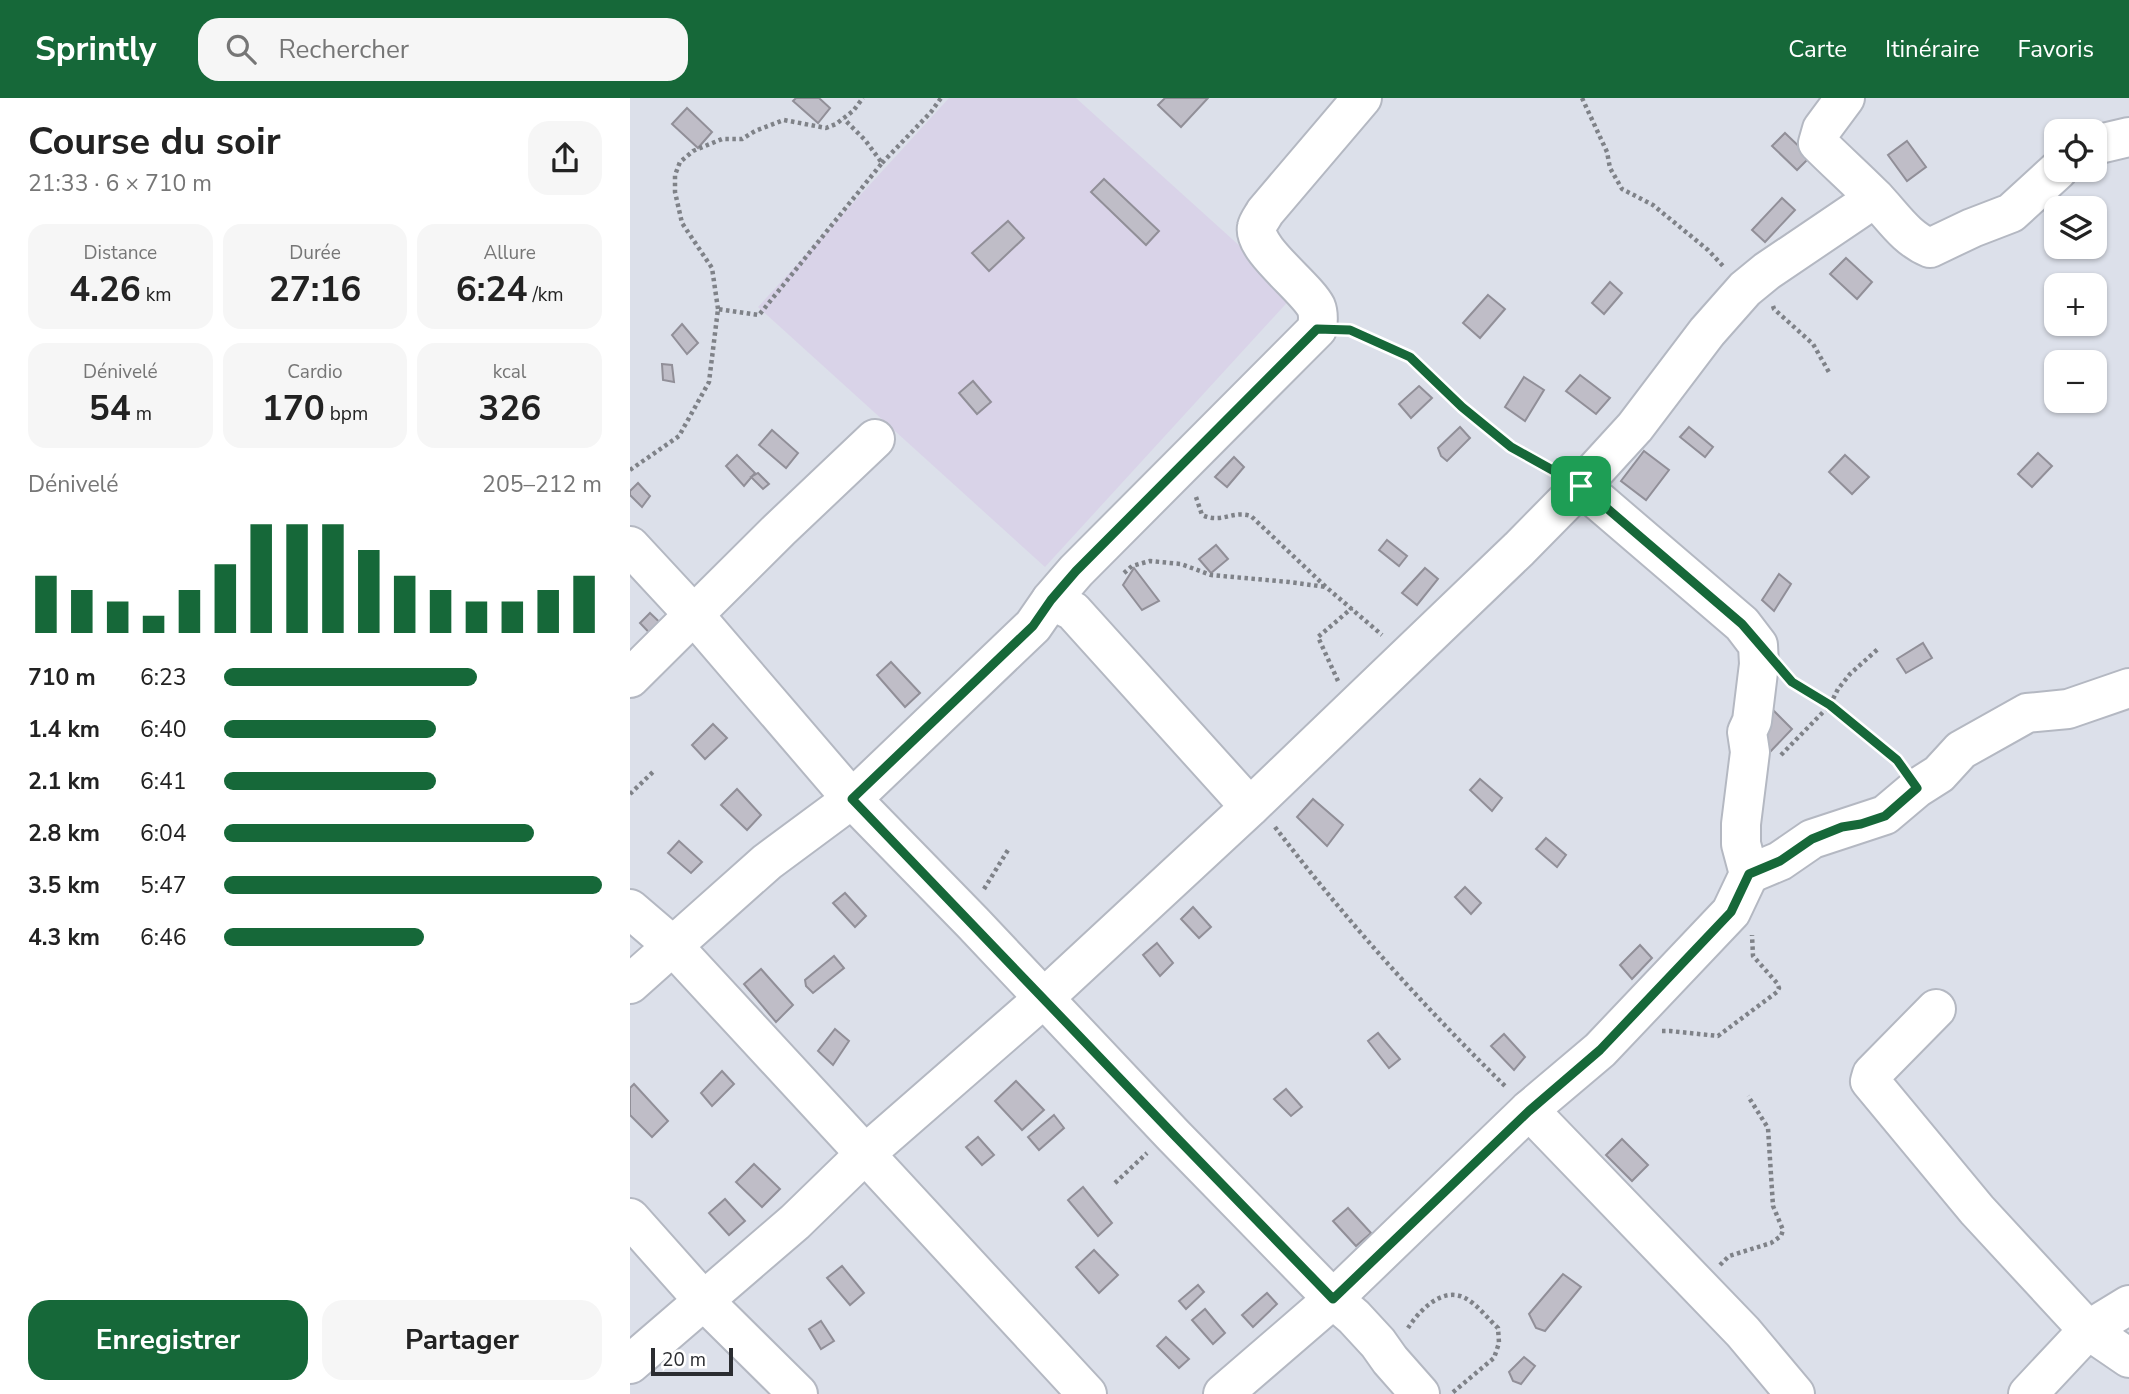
<!DOCTYPE html>
<html lang="fr">
<meta charset="utf-8">
<style>
body{margin:0;font-family:"Nunito Sans",sans-serif;background:#f6f6f6;color:#222;height:100vh;display:flex;flex-direction:column;font-size:26px;white-space:nowrap}
*{box-sizing:border-box;margin:0}
p{font-size:23px;color:#767676}
.icon{flex:none;width:38px;height:38px;fill:none;stroke:currentColor;stroke-width:2;stroke-linecap:round;stroke-linejoin:round}
.map{position:relative;flex:1;overflow:hidden}
.drawer{display:flex;flex-direction:column;background:#fff;width:630px}
.drawer>*{flex:none}
.buttons{position:absolute;left:1414px;top:21px;display:grid;gap:14px}
.buttons a{display:grid;place-items:center;width:63px;height:63px;border-radius:14px;background:#fff;box-shadow:0 2px 5px #0004;font-size:35px}
.scale{position:absolute;left:21px;bottom:18px;width:82px;box-sizing:border-box;padding-left:7px;border:4px solid #2b2d31;border-top:0;font-size:19px;line-height:24px;white-space:nowrap;color:#2b2d31;-webkit-text-stroke:5px #fff;paint-order:stroke}
.pin{position:absolute;display:grid;place-items:center;width:60px;height:60px;color:#fff;margin:-30px;border-radius:14px;box-shadow:0 4px 10px #0006}
.round{display:grid;place-items:center;flex:none;width:74px;height:74px;border-radius:21px;background:#f6f6f6}
.summary{display:flex;align-items:center;justify-content:space-between;height:119px;padding:0 28px}
h1{font-size:38px;font-weight:700;line-height:52px}
.metrics{display:grid;grid-template-columns:repeat(3,1fr);gap:10px;height:119px;padding:7px 28px}
.metrics div{display:grid;align-content:center;border-radius:18px;background:#f6f6f6;text-align:center}
.metrics b{font-size:35px;font-weight:700}
.metrics small{font-size:19px;font-weight:400}
.metrics p{font-size:19px}
.chart{height:196px;padding:14px 28px}
.chart p{display:flex;justify-content:space-between}
.chart svg{width:100%;height:126px;margin-top:7px;stroke:#166839;stroke-width:6}
.button{display:flex;gap:14px;margin-top:auto;padding:14px 28px}
.button a{flex:1;height:80px;border-radius:21px;background:#166839;color:#fff;font-size:28px;font-weight:700;line-height:80px;text-align:center}
.button a+a{background:#f6f6f6;color:#222}
ul{padding:0 28px;list-style:none;font-size:23px}
li{display:grid;grid-template-columns:112px 84px 1fr;align-items:center;height:52px}
li i{height:18px;border-radius:9px;background:#166839}
header{display:flex;align-items:center;gap:42px;box-sizing:border-box;height:98px;padding:0 35px;background:#166839;color:#fff}
header strong{font-size:33px}
nav{display:flex;gap:38px;margin-inline-start:auto;font-size:24px}
.search{width:490px;height:63px;background:#f6f6f6;display:flex;align-items:center;gap:18px;box-sizing:border-box;padding:0 24px;border-radius:21px;color:#767676;font-size:26px}
main{display:flex;flex:1;min-height:0}
.map>svg:first-child{display:block}
.industrial{fill:#d9d3e8}
.building{fill:#bfbdc7;stroke:#918f98;stroke-width:2}
.lines{fill:none;stroke-linecap:round;stroke-linejoin:round}
.minor-casing{stroke:#b4b8c2;stroke-width:42}
.path{stroke:#7f8288;stroke-width:4.5;stroke-dasharray:3.5 3.5;stroke-linecap:butt}
.minor{stroke:#fff;stroke-width:38}
.route-casing{stroke:#fff;stroke-width:14}
.route{stroke:#166839;stroke-width:9}
</style>
<header>
<strong>Sprintly</strong>
<div class="search"><svg class="icon" aria-label="search" viewBox="0 0 24 24"><circle cx="10" cy="10" r="6"/><path d="M15 15l6 6"/></svg>Rechercher</div>
<nav><a>Carte</a><a>Itinéraire</a><a>Favoris</a></nav>
</header>
<main>
<section class="drawer">
<div class="summary"><div><h1>Course du soir</h1><p>21:33 · 6 × 710 m</p></div><a class="round"><svg class="icon" aria-label="share" viewBox="0 0 24 24"><path d="M12 15V3M7 8l5-5 5 5M5 13v7h14v-7"/></svg></a></div>
<div class="metrics">
<div><p>Distance</p><b>4.26<small> km</small></b></div>
<div><p>Durée</p><b>27:16</b></div>
<div><p>Allure</p><b>6:24<small> /km</small></b></div>
</div>
<div class="metrics">
<div><p>Dénivelé</p><b>54<small> m</small></b></div>
<div><p>Cardio</p><b>170<small> bpm</small></b></div>
<div><p>kcal</p><b>326</b></div>
</div>
<div class="chart"><p><span>Dénivelé</span>205–212 m</p>
<svg viewBox="0 0 160 44" preserveAspectRatio="none"><path d="M5 44V24M15 44V29M25 44V33M35 44V38M45 44V29M55 44V20M65 44V6M75 44V6M85 44V6M95 44V15M105 44V24M115 44V29M125 44V33M135 44V33M145 44V29M155 44V24"/></svg>
</div>
<ul>
<li><b>710 m</b>6:23<i style="width:67%"></i></li>
<li><b>1.4 km</b>6:40<i style="width:56%"></i></li>
<li><b>2.1 km</b>6:41<i style="width:56%"></i></li>
<li><b>2.8 km</b>6:04<i style="width:82%"></i></li>
<li><b>3.5 km</b>5:47<i style="width:100%"></i></li>
<li><b>4.3 km</b>6:46<i style="width:53%"></i></li>
</ul>
<div class="button"><a>Enregistrer</a><a>Partager</a></div>
</section>
<div class="map">
<svg width="1499" height="1296" viewBox="0 0 1499 1296">
<rect width="100%" height="100%" fill="#dce0ea"/>
<polygon class="industrial" points="319,0 446,0 664,197 415,469 128,209"/>
<g class="building">
<polygon points="166,0 189,0 200,10 188,25 163,3"/>
<polygon points="535,0 578,0 551,29 528,7"/>
<polygon points="57,10 82,34 68,50 42,26"/>
<polygon points="1155,35 1180,59 1167,72 1142,48"/>
<polygon points="1277,43 1296,69 1277,83 1258,57"/>
<polygon points="474,81 529,133 516,147 461,94"/>
<polygon points="1152,100 1165,112 1135,144 1122,132"/>
<polygon points="378,123 394,140 359,173 342,155"/>
<polygon points="1216,160 1242,184 1227,201 1200,176"/>
<polygon points="980,184 992,195 974,216 962,205"/>
<polygon points="858,197 875,211 850,240 833,225"/>
<polygon points="52,226 68,245 57,256 42,237"/>
<polygon points="32,266 42,267 44,284 33,282"/>
<polygon points="950,277 980,300 966,316 936,293"/>
<polygon points="894,279 914,292 895,323 875,309"/>
<polygon points="343,283 361,304 347,316 329,295"/>
<polygon points="789,288 802,300 781,320 769,306"/>
<polygon points="830,329 840,340 817,363 811,358 808,350"/>
<polygon points="1059,329 1083,349 1075,359 1050,339"/>
<polygon points="142,332 168,355 156,370 129,347"/>
<polygon points="1014,353 1039,372 1016,402 991,383"/>
<polygon points="1408,355 1422,368 1402,389 1388,376"/>
<polygon points="107,357 125,375 114,388 96,368"/>
<polygon points="1215,357 1239,379 1222,396 1199,374"/>
<polygon points="604,359 614,369 597,389 585,379"/>
<polygon points="128,375 139,386 133,391 121,379"/>
<polygon points="8,385 20,398 12,409 0,397 0,393"/>
<polygon points="757,442 777,458 769,468 749,452"/>
<polygon points="586,447 598,461 581,475 569,461"/>
<polygon points="504,470 529,503 512,512 493,487"/>
<polygon points="795,470 808,481 787,507 772,495"/>
<polygon points="1149,476 1161,486 1144,513 1132,502"/>
<polygon points="20,515 41,535 30,546 10,525"/>
<polygon points="1293,545 1302,560 1276,575 1267,561"/>
<polygon points="261,564 290,595 275,609 247,577"/>
<polygon points="1141,610 1162,631 1139,655 1118,634"/>
<polygon points="83,626 97,640 75,661 62,647"/>
<polygon points="850,681 872,700 862,713 840,692"/>
<polygon points="107,691 131,717 117,732 91,707"/>
<polygon points="683,701 713,727 697,748 667,719"/>
<polygon points="916,740 936,757 927,769 906,751"/>
<polygon points="49,743 72,764 61,775 38,755"/>
<polygon points="835,789 851,805 841,816 825,799"/>
<polygon points="215,795 236,818 225,829 203,805"/>
<polygon points="563,809 581,829 569,840 551,821"/>
<polygon points="527,845 543,865 530,878 513,857"/>
<polygon points="1010,847 1022,860 1002,881 990,867"/>
<polygon points="204,858 214,870 183,895 176,888 175,882"/>
<polygon points="131,871 163,907 146,924 114,886"/>
<polygon points="205,931 219,943 203,967 188,953"/>
<polygon points="748,935 770,961 759,970 738,943"/>
<polygon points="874,936 895,959 884,972 861,948"/>
<polygon points="92,973 104,986 82,1008 71,995"/>
<polygon points="386,983 414,1012 392,1032 365,1003"/>
<polygon points="4,986 38,1023 22,1039 0,1017 0,990"/>
<polygon points="656,991 672,1009 661,1018 644,1001"/>
<polygon points="424,1017 434,1030 409,1052 398,1039"/>
<polygon points="348,1039 364,1057 352,1067 336,1049"/>
<polygon points="992,1041 1018,1067 1002,1083 976,1057"/>
<polygon points="124,1066 150,1091 132,1109 106,1084"/>
<polygon points="453,1089 482,1125 468,1138 438,1102"/>
<polygon points="95,1101 115,1123 99,1137 79,1115"/>
<polygon points="718,1110 741,1135 726,1148 703,1123"/>
<polygon points="464,1152 488,1177 469,1195 446,1169"/>
<polygon points="212,1168 234,1195 220,1207 197,1180"/>
<polygon points="933,1176 951,1189 915,1233 906,1230 899,1216"/>
<polygon points="568,1187 574,1194 556,1211 549,1203"/>
<polygon points="637,1195 647,1206 623,1229 612,1217"/>
<polygon points="575,1211 595,1235 583,1246 562,1222"/>
<polygon points="191,1223 204,1243 191,1251 179,1231"/>
<polygon points="536,1239 559,1261 549,1270 527,1248"/>
<polygon points="894,1259 905,1268 891,1286 883,1283 879,1274"/>
</g>
<g class="lines">
<defs>
<g id="minor">
<path d="M1215,0L1192,31L1188,45C1206,63 1225,80 1243,98C1262,117 1275,140 1300,150L1342,130L1381,115L1428,72"/>
<polyline points="1465,47 1499,39"/>
<polyline points="0,448 64,517 222,701 343,825 543,1037 703,1201 724,1219 748,1245 760,1262 790,1296"/>
<polyline points="421,502 443,513 620,709"/>
<polyline points="0,580 149,432 245,341"/>
<polyline points="1119,776 1150,763 1182,741 1255,717 1287,690 1309,676 1331,652 1397,615 1438,611 1499,590"/>
<polyline points="0,811 42,847 457,1296"/>
<path d="M0,886L137,764L222,701L403,528L421,502L446,473L687,231C688,224 689,216 686,209C676,189 622,150 627,129C628,124 633,118 635,114L732,0"/>
<polyline points="1306,911 1242,976 1240,983 1347,1112 1458,1232 1499,1260"/>
<polyline points="899,1012 1113,1234 1165,1296"/>
<polyline points="0,1120 74,1203 168,1296"/>
<polyline points="0,1266 165,1124 234,1057 414,900 620,709 889,451 951,388 1005,329 1077,234 1115,191 1137,173 1245,100"/>
<polyline points="593,1296 703,1201 899,1012 970,952 1101,814 1119,776 1111,746 1111,726 1120,654 1117,634 1122,623 1129,566 1128,547 1112,526 951,388"/>
<polyline points="1398,1296 1458,1232 1499,1207"/>
</g>
</defs>
<use href="#minor" class="minor-casing"/>
<g class="path">
<polyline points="952,0 977,54 980,70 992,91 1023,107 1078,152 1093,168"/>
<polyline points="252,65 301,14 311,0"/>
<polyline points="1143,208 1144,211 1183,246 1200,276"/>
<polyline points="88,211 82,170 52,125 45,94 45,77 50,64 63,53 92,41 112,41 125,33 154,22 196,30 206,26 223,13 233,0"/>
<polyline points="720,232 781,259 832,309 881,349 923,373"/>
<polyline points="0,372 49,338 79,284 88,211 129,217 252,65 235,42 214,21"/>
<path d="M566,399L572,417C592,426 602,412 621,418L696,489L752,537"/>
<polyline points="494,475 502,468 520,463 551,466 581,477 659,484 696,489"/>
<polyline points="1159,581 1200,607 1269,664"/>
<polyline points="708,583 688,539 722,510"/>
<polyline points="1151,657 1200,607 1208,591 1220,576 1249,550"/>
<polyline points="0,696 24,673"/>
<path d="M645,729C715,821 793,908 876,989"/>
<polyline points="354,791 378,752"/>
<polyline points="1032,933 1040,933 1088,938 1147,894 1149,890 1147,885 1123,858 1122,837"/>
<polyline points="485,1085 517,1055"/>
<polyline points="1090,1167 1099,1158 1141,1145 1151,1138 1153,1132 1143,1108 1138,1030 1118,998"/>
<path d="M778,1230C789,1213 812,1188 835,1200C847,1206 858,1221 868,1230L869,1245L864,1260L822,1295"/>
</g>
<use href="#minor" class="minor"/>
</g>
<g class="lines">
<defs>
<polygon id="route" points="687,231 720,232 780,259 832,309 881,349 951,388 1112,526 1162,584 1200,607 1267,662 1287,690 1255,718 1231,726 1212,729 1182,741 1150,763 1119,776 1101,814 970,952 899,1013 703,1201 544,1037 222,701 403,528 421,502 446,473"/>
</defs>
<use href="#route" class="route-casing"/>
<use href="#route" class="route"/>
</g>
</svg>
<div class="buttons">
<a><svg class="icon" aria-label="locate" viewBox="0 0 24 24"><circle cx="12" cy="12" r="6"/><path d="M12 2v4M12 18v4M2 12h4M18 12h4"/></svg></a>
<a><svg class="icon" aria-label="layers" viewBox="0 0 24 24"><path d="M12 4l9 5-9 5-9-5zM3 14l9 5 9-5"/></svg></a>
<a>+</a>
<a>−</a>
</div>
<div class="scale">20 m</div>
<div class="pin" style="left:951px;top:388px;background:#1e9e55"><svg class="icon" aria-label="arrive" viewBox="0 0 24 24"><path d="M6 21V4h12l-3 4 3 4H6"/></svg></div>
</div>
</main>
